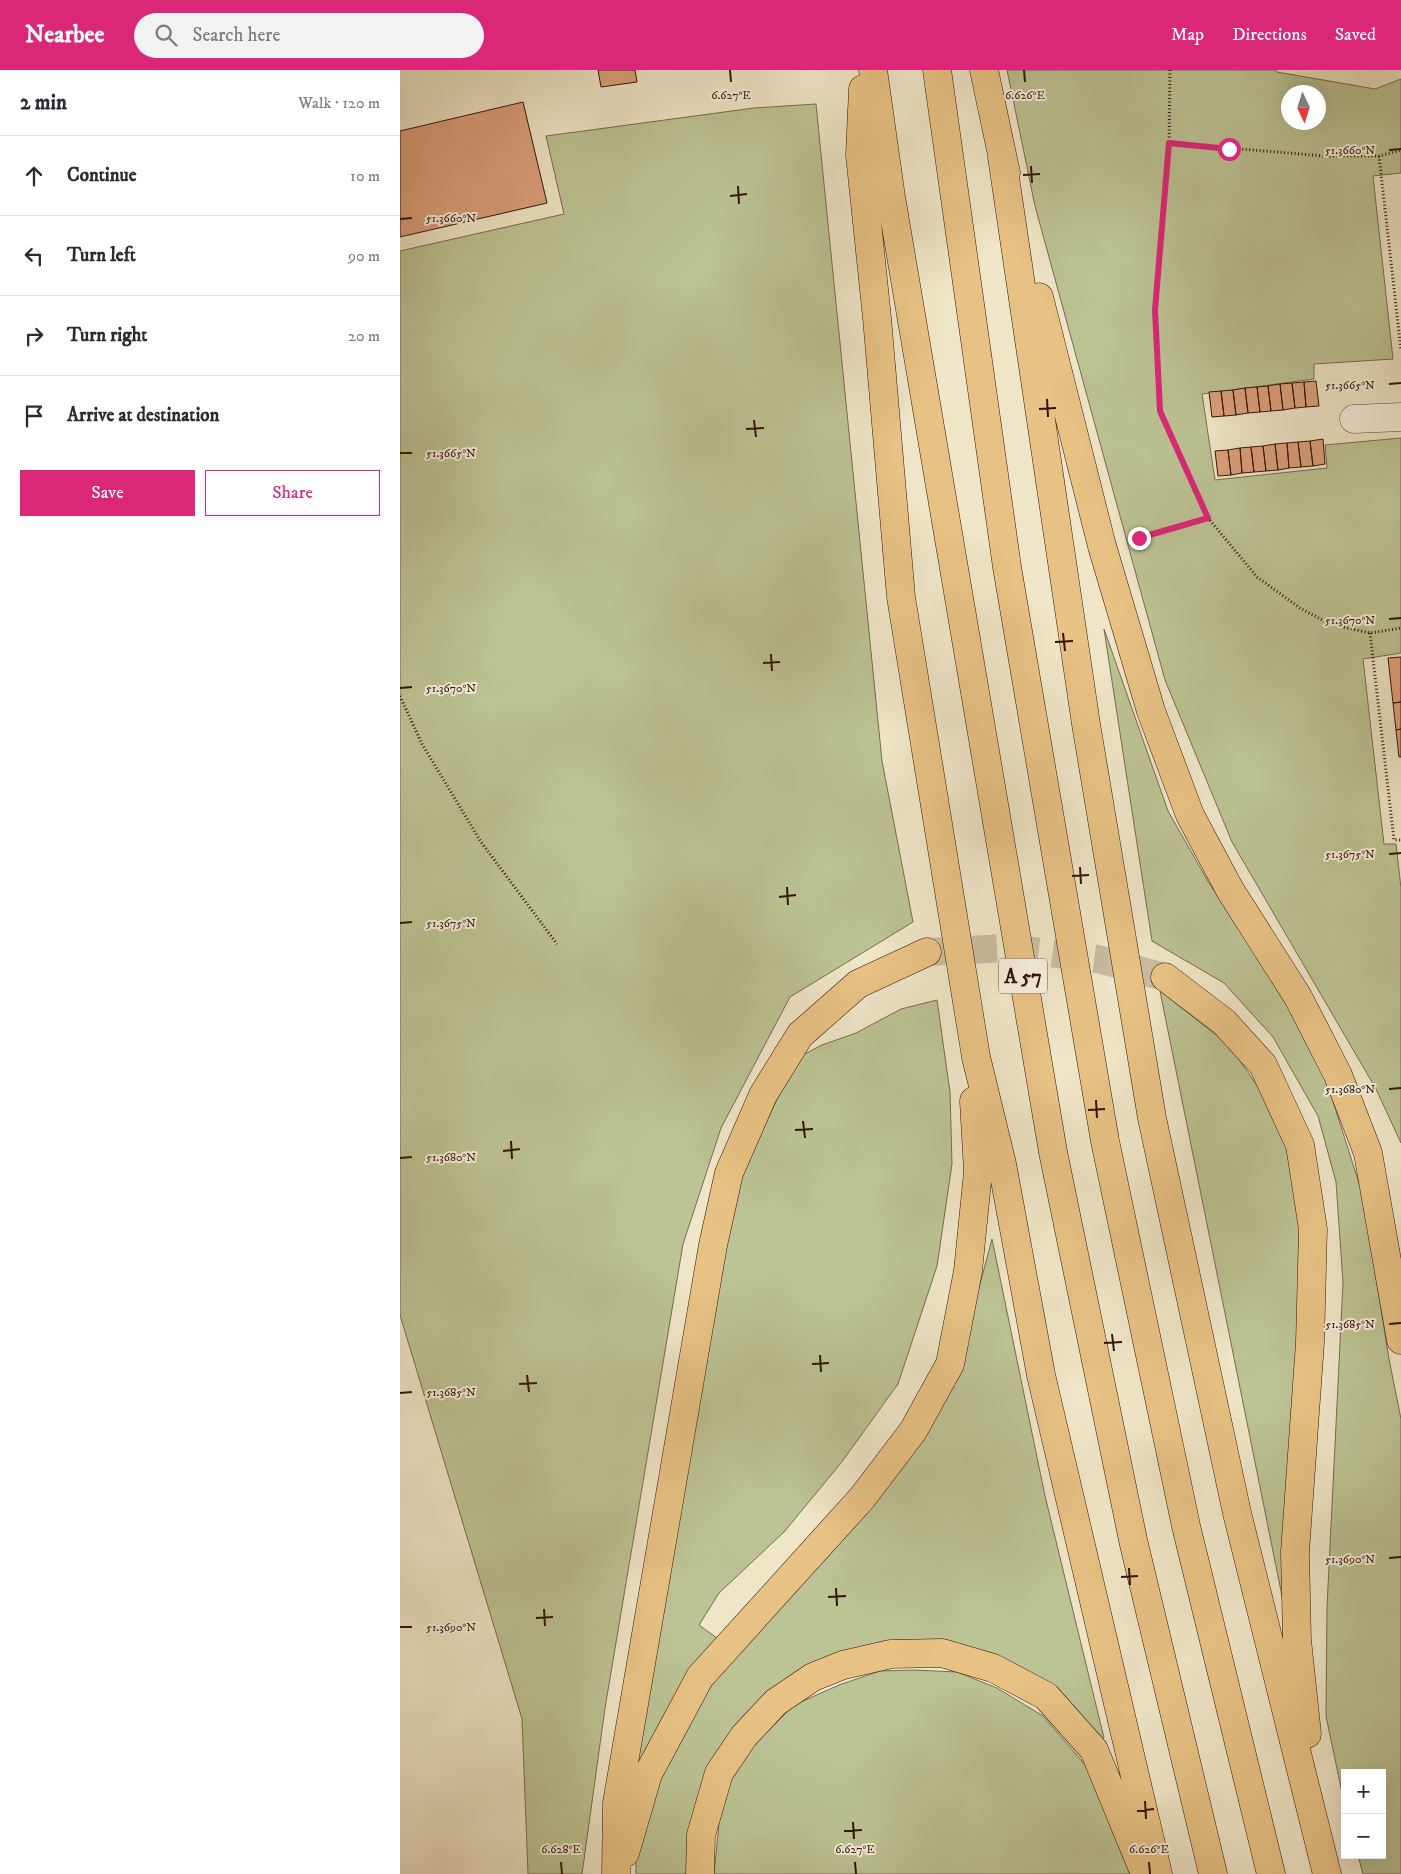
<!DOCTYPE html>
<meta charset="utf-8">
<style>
body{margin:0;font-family:"IM FELL DW Pica",serif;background:#f2f2f3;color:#2b2b33}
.controls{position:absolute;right:15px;bottom:15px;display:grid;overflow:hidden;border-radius:0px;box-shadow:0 5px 20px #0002}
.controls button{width:45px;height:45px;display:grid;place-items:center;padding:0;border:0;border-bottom:1px solid #e1e1e2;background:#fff;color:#2b2b33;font:25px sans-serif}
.compass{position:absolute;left:881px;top:15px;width:45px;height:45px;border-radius:50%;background:#fff;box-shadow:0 5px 20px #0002;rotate:176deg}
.stop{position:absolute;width:15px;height:15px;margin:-11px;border:4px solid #db2777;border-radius:50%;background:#fff}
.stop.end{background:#db2777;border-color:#fff;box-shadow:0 1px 5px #0008}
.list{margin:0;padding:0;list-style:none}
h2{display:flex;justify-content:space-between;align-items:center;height:65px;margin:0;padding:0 20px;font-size:21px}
h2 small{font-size:16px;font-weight:400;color:#7c7c81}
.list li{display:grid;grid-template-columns:32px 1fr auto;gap:15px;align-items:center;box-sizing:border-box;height:80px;padding:0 20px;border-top:1px solid #e1e1e2}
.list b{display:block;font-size:19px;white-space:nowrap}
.list em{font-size:16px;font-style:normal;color:#7c7c81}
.actions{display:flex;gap:10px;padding:15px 20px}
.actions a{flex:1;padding:11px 0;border:1px solid #db2777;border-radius:0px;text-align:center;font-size:18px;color:#db2777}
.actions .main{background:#db2777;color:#fff}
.icon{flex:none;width:28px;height:28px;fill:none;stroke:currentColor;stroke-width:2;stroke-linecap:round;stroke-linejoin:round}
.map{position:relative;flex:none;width:1001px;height:1804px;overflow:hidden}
header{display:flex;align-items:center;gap:30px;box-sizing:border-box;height:70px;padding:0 25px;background:#db2777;color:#fff}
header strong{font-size:24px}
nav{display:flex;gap:28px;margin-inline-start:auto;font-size:18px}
.search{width:350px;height:45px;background:#f2f2f3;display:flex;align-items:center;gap:12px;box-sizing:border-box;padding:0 18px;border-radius:28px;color:#7c7c81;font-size:19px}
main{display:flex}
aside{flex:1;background:#fff}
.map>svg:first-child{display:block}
.green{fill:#bcc394;stroke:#786c4e;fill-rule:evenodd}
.building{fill:#dca07a;stroke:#331408}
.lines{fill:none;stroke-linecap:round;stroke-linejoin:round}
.highway-tunnel{stroke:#c9bba2;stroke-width:28;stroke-dasharray:28 14;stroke-linecap:butt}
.minor-casing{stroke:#624838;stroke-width:29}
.highway-casing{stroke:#331408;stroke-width:29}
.path{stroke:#331408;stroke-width:3;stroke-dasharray:1 2.5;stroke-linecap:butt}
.minor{stroke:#f5eedb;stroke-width:28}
.highway{stroke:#e8c284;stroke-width:28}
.route{stroke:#db2777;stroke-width:6}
.ticks{fill:none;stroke:#331408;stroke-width:2}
.labels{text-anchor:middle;stroke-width:4;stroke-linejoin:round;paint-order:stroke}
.shield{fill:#f5eedb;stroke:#6d5547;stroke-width:1}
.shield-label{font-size:20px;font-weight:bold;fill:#331408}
.ticks-label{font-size:12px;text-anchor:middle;fill:#331408;stroke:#f5eedb;stroke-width:4;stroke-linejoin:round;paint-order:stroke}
</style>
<header>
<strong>Nearbee</strong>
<div class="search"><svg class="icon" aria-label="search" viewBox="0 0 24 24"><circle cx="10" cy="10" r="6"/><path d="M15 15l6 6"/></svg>Search here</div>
<nav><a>Map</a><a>Directions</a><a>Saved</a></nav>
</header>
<main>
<aside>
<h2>2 min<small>Walk · 120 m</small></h2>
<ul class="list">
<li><svg class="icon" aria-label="ahead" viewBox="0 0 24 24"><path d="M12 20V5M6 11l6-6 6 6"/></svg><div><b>Continue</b></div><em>10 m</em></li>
<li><svg class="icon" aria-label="left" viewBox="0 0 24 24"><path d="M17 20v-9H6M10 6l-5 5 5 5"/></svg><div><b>Turn left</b></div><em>90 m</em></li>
<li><svg class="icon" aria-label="right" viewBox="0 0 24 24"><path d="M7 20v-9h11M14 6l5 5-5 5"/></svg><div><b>Turn right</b></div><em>20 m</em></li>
<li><svg class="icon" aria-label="arrive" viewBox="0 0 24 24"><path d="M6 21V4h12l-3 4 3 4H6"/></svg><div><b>Arrive at destination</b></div></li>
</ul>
<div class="actions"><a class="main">Save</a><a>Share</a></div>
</aside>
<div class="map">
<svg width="1001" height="1804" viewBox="0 0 1001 1804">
<rect width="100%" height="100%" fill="#efe5c8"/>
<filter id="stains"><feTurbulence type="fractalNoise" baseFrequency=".004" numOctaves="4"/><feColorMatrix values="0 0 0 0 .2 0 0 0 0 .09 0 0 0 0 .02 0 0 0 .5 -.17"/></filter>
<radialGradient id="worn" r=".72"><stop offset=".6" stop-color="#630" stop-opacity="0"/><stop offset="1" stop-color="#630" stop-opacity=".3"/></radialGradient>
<!-- green -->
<path class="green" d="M607 0H876L877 2 975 19 1001 9V103L973 106 993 289 914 294V309L802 324 815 410 927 398 925 375 1001 368V583L963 589 984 774H996L1001 818V1073L976 1019 832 772 765 610 635 136ZM888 22H918V52H888Z
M416 34 482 691 513 852 390 927 321 1058 283 1174 205 1638 182 1804H128L122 1649 0 1245V181L164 144 146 66 354 38Z
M704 559 768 741 809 813 870 905 923 1000 963 1126 989 1289 1001 1349V1804H963L958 1785H982V1703H945V1737L926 1646 927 1537 943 1212 936 1112 918 1046 873 967 824 913 752 871Z
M760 921 829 975 876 1043 900 1112 904 1177 883 1531Z
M537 930 550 1022 552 1094 537 1196 498 1314 441 1393 384 1462 319 1523 299 1555 332 1579 563 1278 592 1169 645 1426 704 1668 697 1669 518 1572 344 1651 289 1804H236V1793L220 1766 337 1113 397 988 422 975 456 963 501 939Z
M514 1600 557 1602 597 1618 643 1646 688 1698 730 1804H314L319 1753 329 1714 351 1678 394 1635 439 1615 480 1601Z"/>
<!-- building -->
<path class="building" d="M198 0H235L237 12 201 17Z
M123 32 147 133 0 167V61Z
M916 311 919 336 906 337 904 312Z
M904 312 906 337 895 338 892 313Z
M892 313 895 338 883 340 880 314Z
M880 314 883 340 871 341 868 316Z
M868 316 871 341 860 342 857 317Z
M857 317 860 342 848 343 845 318Z
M845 318 848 343 836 345 833 320Z
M833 320 836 345 824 346 821 321Z
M821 321 824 346 812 347 809 322Z
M923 369 925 394 913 396 910 371Z
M910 371 913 396 901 397 898 372Z
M898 372 901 397 889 398 887 373Z
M887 373 889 398 878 400 875 374Z
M875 374 878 400 866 401 863 376Z
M863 376 866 401 854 402 851 377Z
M851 377 854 402 842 403 840 378Z
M840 378 842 403 831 405 828 380Z
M828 380 831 405 818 406 815 381Z
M1001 587V632L993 633 988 588Z
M1001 632V659L996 660 993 633Z
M1001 659V687H999L996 660Z"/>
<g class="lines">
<!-- highway-tunnel -->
<path class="highway-tunnel" d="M527 882 609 878 698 889 765 907"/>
<!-- minor casing -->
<g class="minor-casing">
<path id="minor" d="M954 349 1001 347"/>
</g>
<!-- highway casing -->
<g class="highway-casing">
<path id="highway" d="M473 0 491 127 653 1082 733 1470 813 1804
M537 0 607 497 705 1071 786 1456 871 1804
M584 0 606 103
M463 19 460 85 477 248 501 527 576 987 602 1094 641 1305 758 1804
M602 87 686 654 752 1048 837 1443 927 1804
M639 227 702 476 751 641 790 745 830 820 898 927 938 1005 968 1083 1001 1270
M765 907 824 952 863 995 900 1075 913 1159 910 1273 895 1482 897 1570 907 1664
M225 1783 248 1704 300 1607 462 1428 513 1361 550 1294 568 1201 578 1102 574 1031
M216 1804 217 1733 313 1175 329 1103 363 1025 400 965 458 914 527 882
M300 1804 301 1765 319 1703 344 1666 376 1632 413 1607 443 1595 491 1584 542 1583 593 1598 646 1626 694 1680 743 1799"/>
</g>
<!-- path -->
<path class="path" d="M770 0 769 73 755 240 760 341 808 448 857 507 900 538 930 554 970 563 1001 558
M769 73 924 86H979L1001 80
M979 86 1001 280
M729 470 808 448
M970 563 994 770H1001
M0 626 22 674 81 772 157 874"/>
<!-- minor -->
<use href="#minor" class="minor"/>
<!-- highway -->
<use href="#highway" class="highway"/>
</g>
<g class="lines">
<!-- route -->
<path class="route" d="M739 468 808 448 760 341 755 240 769 73 829 79"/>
</g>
<!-- ticks -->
<path class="ticks" d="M330 0 331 12M624 0 625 12M989 80 1001 79M631 96 632 113M623 105 640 104M338 116 339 134M330 126 347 124M0 149 12 148M989 314 1001 313M647 329 648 347M639 339 656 338M354 350 356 367M346 359 364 358M0 383H12M989 549 1001 548M663 563 665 581M655 572 673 571M371 584 372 601M363 593 380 592M0 618 12 617M989 784 1001 783M680 797 681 814M672 806 689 805M387 817 388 835M379 827 396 825M0 853 12 852M989 1019 1001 1018M696 1030 697 1048M688 1040 705 1039M403 1051 405 1068M395 1060 413 1059M111 1071 112 1089M103 1081 120 1079M0 1088 12 1087M989 1254 1001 1253M712 1264 714 1281M704 1273 722 1272M420 1285 421 1302M412 1294 429 1293M127 1305 129 1322M119 1314 137 1313M0 1323 12 1322M989 1488 1001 1487M729 1498 730 1515M721 1507 738 1506M436 1518 437 1536M428 1527 446 1526M144 1539 145 1556M136 1548 153 1547M0 1557H12M745 1731 746 1749M737 1741 754 1739M453 1752 454 1769M444 1761 462 1760M161 1792 162 1804M455 1792 456 1804M749 1792 750 1804"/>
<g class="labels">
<!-- shield labels -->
<rect class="shield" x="599" y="888.5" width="48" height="35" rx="4"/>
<g class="shield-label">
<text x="623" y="913">A 57</text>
</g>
</g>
<g class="ticks-label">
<text x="331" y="29">6.627°E</text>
<text x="625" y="29">6.626°E</text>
<text x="950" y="84">51.3660°N</text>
<text x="51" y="152">51.3660°N</text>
<text x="950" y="319">51.3665°N</text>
<text x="51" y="387">51.3665°N</text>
<text x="950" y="554">51.3670°N</text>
<text x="51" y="622">51.3670°N</text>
<text x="950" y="788">51.3675°N</text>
<text x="51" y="857">51.3675°N</text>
<text x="950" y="1023">51.3680°N</text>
<text x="51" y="1091">51.3680°N</text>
<text x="950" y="1258">51.3685°N</text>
<text x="51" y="1326">51.3685°N</text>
<text x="950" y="1493">51.3690°N</text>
<text x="51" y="1561">51.3690°N</text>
<text x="161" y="1783">6.628°E</text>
<text x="455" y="1783">6.627°E</text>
<text x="749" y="1783">6.626°E</text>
</g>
<rect width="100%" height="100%" filter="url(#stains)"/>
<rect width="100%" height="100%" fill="url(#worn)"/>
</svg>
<div class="controls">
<button>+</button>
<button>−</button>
</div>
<svg class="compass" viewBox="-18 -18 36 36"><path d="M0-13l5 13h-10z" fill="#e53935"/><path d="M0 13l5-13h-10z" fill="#7c7c81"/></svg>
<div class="stop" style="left:829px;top:79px"></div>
<div class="stop end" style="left:739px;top:468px"></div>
</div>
</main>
